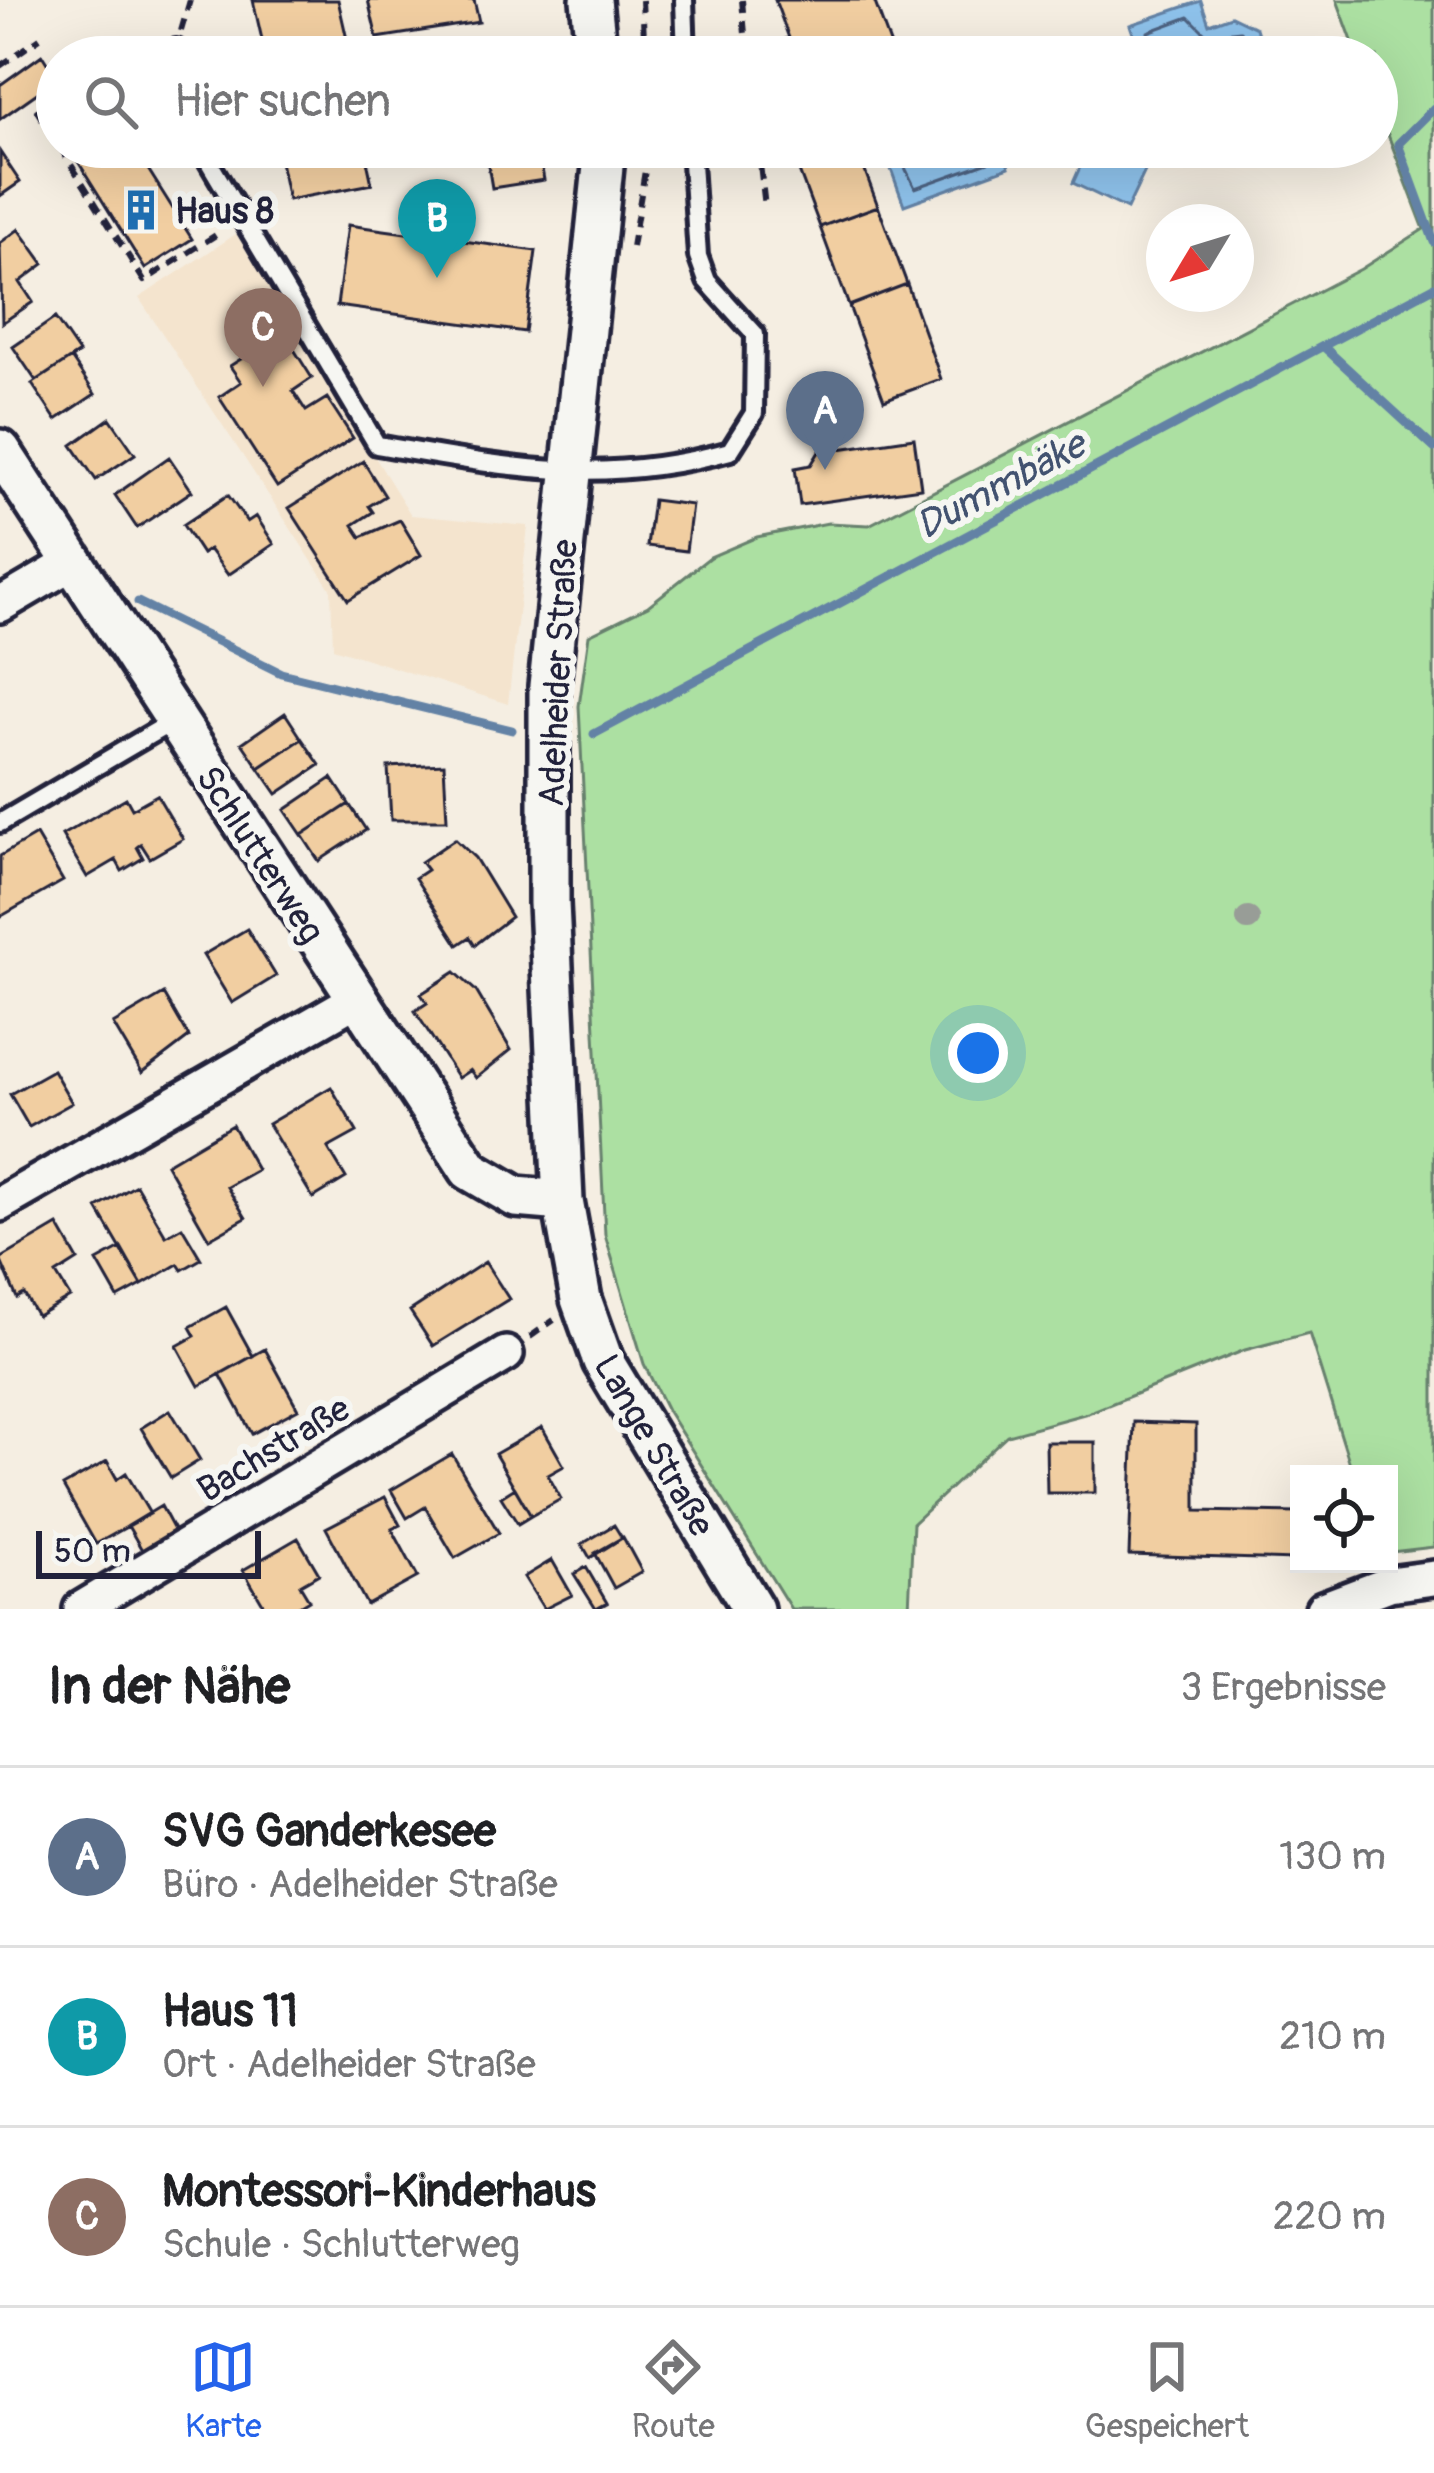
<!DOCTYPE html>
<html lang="de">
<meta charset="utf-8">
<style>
body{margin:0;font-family:Pangolin,sans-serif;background:#f6f6f6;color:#202124}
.controls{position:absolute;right:36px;bottom:36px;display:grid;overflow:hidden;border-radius:0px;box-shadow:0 12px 48px #0002}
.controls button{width:108px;height:108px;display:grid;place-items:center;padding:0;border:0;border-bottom:3px solid #e0e0e0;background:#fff;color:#202124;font:60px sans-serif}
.compass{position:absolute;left:1146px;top:204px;width:108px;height:108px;border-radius:50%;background:#fff;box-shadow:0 12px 48px #0002;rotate:232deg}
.scale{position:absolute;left:36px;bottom:30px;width:225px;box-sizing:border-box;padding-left:12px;border:6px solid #22223b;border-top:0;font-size:33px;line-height:42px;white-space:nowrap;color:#22223b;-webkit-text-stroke:9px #f6f6f2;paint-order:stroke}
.you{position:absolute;left:978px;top:1053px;width:42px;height:42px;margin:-30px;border:9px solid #fff;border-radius:50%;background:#1a73e8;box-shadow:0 0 0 18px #1a73e833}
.badge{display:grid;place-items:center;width:78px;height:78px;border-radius:50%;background:#2563eb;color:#fff;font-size:39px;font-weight:700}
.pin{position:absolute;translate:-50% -99px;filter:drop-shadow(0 3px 6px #0008)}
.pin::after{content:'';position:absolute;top:63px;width:42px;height:36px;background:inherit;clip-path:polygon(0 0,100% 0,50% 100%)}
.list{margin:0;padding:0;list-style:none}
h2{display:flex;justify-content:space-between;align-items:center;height:156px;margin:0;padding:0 48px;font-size:51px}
h2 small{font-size:39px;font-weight:400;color:#757577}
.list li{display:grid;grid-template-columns:78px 1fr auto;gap:36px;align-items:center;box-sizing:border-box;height:180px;padding:0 48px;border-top:3px solid #e0e0e0}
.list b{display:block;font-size:45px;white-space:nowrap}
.list p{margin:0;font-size:39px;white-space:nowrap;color:#757577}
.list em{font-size:39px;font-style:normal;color:#757577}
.icon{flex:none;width:66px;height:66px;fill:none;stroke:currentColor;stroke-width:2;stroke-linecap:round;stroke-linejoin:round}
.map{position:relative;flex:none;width:1434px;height:1609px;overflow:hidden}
.search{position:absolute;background:#fff;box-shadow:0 12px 48px #0002;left:36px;right:36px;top:36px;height:132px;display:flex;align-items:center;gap:30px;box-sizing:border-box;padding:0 42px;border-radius:66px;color:#757577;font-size:45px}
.sheet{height:696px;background:#fff}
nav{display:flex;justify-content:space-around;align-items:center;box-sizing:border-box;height:168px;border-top:3px solid #e0e0e0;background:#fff;font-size:33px;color:#757577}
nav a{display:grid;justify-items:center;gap:6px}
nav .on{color:#2563eb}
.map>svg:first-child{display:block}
.built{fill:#f4e4ce}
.green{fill:#ace0a2;stroke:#67816e;stroke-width:3}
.water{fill:#8ec2eb;stroke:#6382a5;stroke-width:3}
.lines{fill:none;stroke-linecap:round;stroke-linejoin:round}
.shore{stroke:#4d6281;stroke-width:3}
.stream{stroke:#6382a5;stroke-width:9}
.building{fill:#f1cea1;stroke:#22223b;stroke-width:3}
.service-casing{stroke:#22223b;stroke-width:26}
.minor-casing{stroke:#22223b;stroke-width:42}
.tertiary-casing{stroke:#22223b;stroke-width:48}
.path{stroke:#22223b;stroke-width:6;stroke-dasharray:12 9;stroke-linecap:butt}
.service{stroke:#f6f6f2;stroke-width:16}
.minor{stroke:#f6f6f2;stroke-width:33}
.tertiary{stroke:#f6f6f2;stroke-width:39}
.tree{fill:#989d97}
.labels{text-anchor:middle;stroke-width:12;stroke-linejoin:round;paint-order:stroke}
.poi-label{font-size:36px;font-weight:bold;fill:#22223b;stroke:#f6f6f2;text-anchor:start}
.street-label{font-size:36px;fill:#22223b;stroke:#f6f6f2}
.water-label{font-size:39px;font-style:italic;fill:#425270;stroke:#f6f6f2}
</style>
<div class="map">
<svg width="1434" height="1609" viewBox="0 0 1434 1609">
<rect width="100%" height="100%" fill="#f5eee2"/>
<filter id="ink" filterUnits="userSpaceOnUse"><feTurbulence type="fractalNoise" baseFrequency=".00833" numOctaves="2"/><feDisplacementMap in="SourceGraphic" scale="24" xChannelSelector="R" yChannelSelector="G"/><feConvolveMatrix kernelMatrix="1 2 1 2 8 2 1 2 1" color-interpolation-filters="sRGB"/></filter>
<g filter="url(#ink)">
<!-- built -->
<path class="built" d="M236 234 411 515 528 526 508 704 333 648 331 590 139 298Z"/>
<!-- green -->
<path class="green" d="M1337 0H1434V1547L1391 1552 1389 1474H1353L1309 1333 1245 1350 1088 1413 1007 1435 913 1523 909 1609H791L667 1410 644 1364 605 1235 579 706 589 635 648 606 710 557 757 537 828 523 869 525 1361 269 1424 229 1377 106V57H1358Z"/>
<!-- water -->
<path class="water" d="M1201 1 1209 24 1231 16 1256 28 1265 57H1141L1130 25Z
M883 147H1002L1009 167 904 205Z
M1089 147H1138L1153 154 1127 209 1073 183Z"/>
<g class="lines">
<!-- shore -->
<path class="shore" d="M1151 57 1148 32 1189 17 1207 35 1240 31 1252 44 1254 57
M895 147 915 188 988 162 991 147"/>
<!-- stream -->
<path class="stream" d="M1434 108 1398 144 1434 242
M1325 348 1434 448
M138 602 281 673 512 730
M594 734 1434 287"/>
</g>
<!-- building -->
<path class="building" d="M253 0H338L351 57H266Z
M368 0H474L479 22 377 38Z
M775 0H874L895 57H772L768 45 789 38Z
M42 55 57 79 0 119V85Z
M69 147H134L192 239 145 269Z
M277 147H364L372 184 288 200Z
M485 147H538L544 180 492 188Z
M790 147H856L878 206 820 227Z
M0 152 20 182 0 196Z
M878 206 907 284 849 306 820 227Z
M348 225 536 251 525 332 337 306Z
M19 229 44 264 20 282 33 302 2 323 0 243Z
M907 284 941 379 884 400 849 306Z
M55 318 79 353 36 381 13 347Z
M283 332 312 378 293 391 306 411 327 398 353 438 277 487 219 397 241 382 230 366Z
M71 358 95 394 56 420 32 384Z
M110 418 135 454 96 480 72 445Z
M914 438 921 488 800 505 795 468 811 465 819 452Z
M169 457 192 491 137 528 115 495Z
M363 461 385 496 369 506 373 512 353 525 361 537 400 520 421 555 348 600 289 508Z
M228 495 247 522 256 516 274 544 228 575 209 549 202 554 183 525Z
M653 500 692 505 686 551 647 546Z
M285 713 302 739 259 768 242 743Z
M302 739 320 765 277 794 259 768Z
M444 764 447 820H391L388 767Z
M332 778 349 804 302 835 285 810Z
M157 795 183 839 150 858 141 844 137 847 143 858 122 871 116 860 87 877 62 835 126 798 132 809Z
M349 804 366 830 319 861 302 835Z
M36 835 63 881 0 917V856Z
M455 839 475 858 511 917 475 945 470 937 458 945 415 878 427 870 421 862Z
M247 929 276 976 232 1003 203 955Z
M455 972 476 991 511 1050 476 1078 470 1070 458 1078 415 1011 427 1003 421 994Z
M164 994 189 1037 142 1073 113 1024Z
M53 1070 72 1103 29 1127 10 1094Z
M331 1087 357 1132 328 1148 346 1178 313 1198 268 1124Z
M232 1125 257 1170 227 1187 246 1218 209 1239 166 1164Z
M136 1185 166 1236 182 1227 201 1259 182 1270 178 1264 142 1285 97 1208Z
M58 1225 78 1260 56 1274 70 1297 37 1316 24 1294 17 1298 0 1259Z
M121 1248 142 1285 118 1298 97 1261Z
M485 1262 509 1299 433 1346 410 1311Z
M226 1307 253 1356 199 1386 177 1346 195 1336 190 1327Z
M265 1349 298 1409 252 1434 220 1374Z
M170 1410 200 1460 171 1478 141 1428Z
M1134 1422 1196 1424V1511L1298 1513 1295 1560 1129 1555Z
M542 1427 564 1466 548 1475 561 1499 531 1516 495 1454Z
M1046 1442H1095V1493H1047Z
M452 1454 499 1533 455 1558 425 1507 407 1518 391 1490Z
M107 1461 117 1479 126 1473 150 1514 96 1544 63 1486Z
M515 1488 531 1516 518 1524 501 1497Z
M385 1497 400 1525 392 1529 418 1577 367 1605 326 1528Z
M161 1506 175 1532 142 1550 128 1526Z
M614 1525 622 1538 590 1558 582 1544Z
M623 1537 642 1572 614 1588 595 1553Z
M298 1538 319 1574 300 1585 309 1600 294 1609H266L243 1570Z
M552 1560 572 1595 544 1609 524 1577Z
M586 1567 607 1603 596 1609 574 1574Z"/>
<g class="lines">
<!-- service casing -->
<g class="service-casing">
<path id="service" d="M684 0 686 57
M176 49 178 57
M200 147 377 445C507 467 600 487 730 451L754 413 755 334 707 281 698 256 691 147
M0 823 175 720"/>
</g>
<!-- minor casing -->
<g class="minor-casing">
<path id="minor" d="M0 605 73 562
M0 1204 355 1000
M81 1609 506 1354
M1323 1609 1389 1584 1434 1578"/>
</g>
<!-- tertiary casing -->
<g class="tertiary-casing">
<path id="tertiary" d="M591 0 597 57
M605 147 549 686V903L563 1201 581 1299 603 1361 753 1609
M0 450 470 1170 516 1197 563 1201"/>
</g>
<!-- path -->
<path class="path" d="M642 0 645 57
M742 0 747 57
M181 31 190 0
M718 57 746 48
M0 66 40 38
M57 99 37 111 57 143
M60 147 144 281 222 231
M758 147 765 207
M632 247 649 147
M530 1337 554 1320"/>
<!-- service -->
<use href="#service" class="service"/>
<!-- minor -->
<use href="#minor" class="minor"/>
<!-- tertiary -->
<use href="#tertiary" class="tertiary"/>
</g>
<!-- trees -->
<circle class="tree" cx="1248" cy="919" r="12"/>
</g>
<!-- icons -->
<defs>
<g id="building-bare" transform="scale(3.24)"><path d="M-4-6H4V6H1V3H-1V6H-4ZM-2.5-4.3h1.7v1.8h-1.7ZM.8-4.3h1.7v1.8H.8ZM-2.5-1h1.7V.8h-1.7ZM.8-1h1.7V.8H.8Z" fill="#1f6fb2" stroke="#f6f6f2" stroke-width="2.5" paint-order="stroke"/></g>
</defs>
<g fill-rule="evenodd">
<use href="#building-bare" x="141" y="210"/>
</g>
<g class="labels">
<!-- poi labels -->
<g class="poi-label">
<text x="175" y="223">Haus 8</text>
</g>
<!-- street labels -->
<g class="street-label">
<text transform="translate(557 673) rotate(-87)" y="13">Adelheider Straße</text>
<text transform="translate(261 854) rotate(57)" y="13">Schlutterweg</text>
<text transform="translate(655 1445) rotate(60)" y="13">Lange Straße</text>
<text transform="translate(273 1448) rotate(-31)" y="13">Bachstraße</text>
</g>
<!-- water labels -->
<g class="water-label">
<text transform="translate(1000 484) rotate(-28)" y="14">Dummbäke</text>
</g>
</g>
</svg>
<div class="controls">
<button><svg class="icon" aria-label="locate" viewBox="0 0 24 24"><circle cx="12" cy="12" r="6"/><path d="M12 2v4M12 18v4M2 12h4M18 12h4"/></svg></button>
</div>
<svg class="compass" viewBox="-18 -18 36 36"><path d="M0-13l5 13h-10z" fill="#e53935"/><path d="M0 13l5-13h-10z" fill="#757577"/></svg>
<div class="scale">50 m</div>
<div class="you"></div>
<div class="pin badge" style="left:825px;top:470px;background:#5c6f8a">A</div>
<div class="pin badge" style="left:437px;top:278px;background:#0f9aa8">B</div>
<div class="pin badge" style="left:263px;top:387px;background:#8d6e63">C</div>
<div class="search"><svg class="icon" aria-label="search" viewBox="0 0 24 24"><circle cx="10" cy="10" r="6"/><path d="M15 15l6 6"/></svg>Hier suchen</div>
</div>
<section class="sheet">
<h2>In der Nähe<small>3 Ergebnisse</small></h2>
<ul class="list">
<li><span class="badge" style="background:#5c6f8a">A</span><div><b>SVG Ganderkesee</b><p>Büro · Adelheider Straße</p></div><em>130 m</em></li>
<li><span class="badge" style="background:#0f9aa8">B</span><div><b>Haus 11</b><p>Ort · Adelheider Straße</p></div><em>210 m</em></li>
<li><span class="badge" style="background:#8d6e63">C</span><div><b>Montessori-Kinderhaus</b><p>Schule · Schlutterweg</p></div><em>220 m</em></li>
</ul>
</section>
<nav>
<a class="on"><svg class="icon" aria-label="map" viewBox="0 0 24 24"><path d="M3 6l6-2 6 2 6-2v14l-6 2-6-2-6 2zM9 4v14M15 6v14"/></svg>Karte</a>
<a><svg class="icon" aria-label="directions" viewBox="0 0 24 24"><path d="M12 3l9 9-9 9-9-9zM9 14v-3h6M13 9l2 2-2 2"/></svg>Route</a>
<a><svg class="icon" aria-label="saved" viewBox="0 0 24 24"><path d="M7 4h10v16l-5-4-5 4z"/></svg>Gespeichert</a>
</nav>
